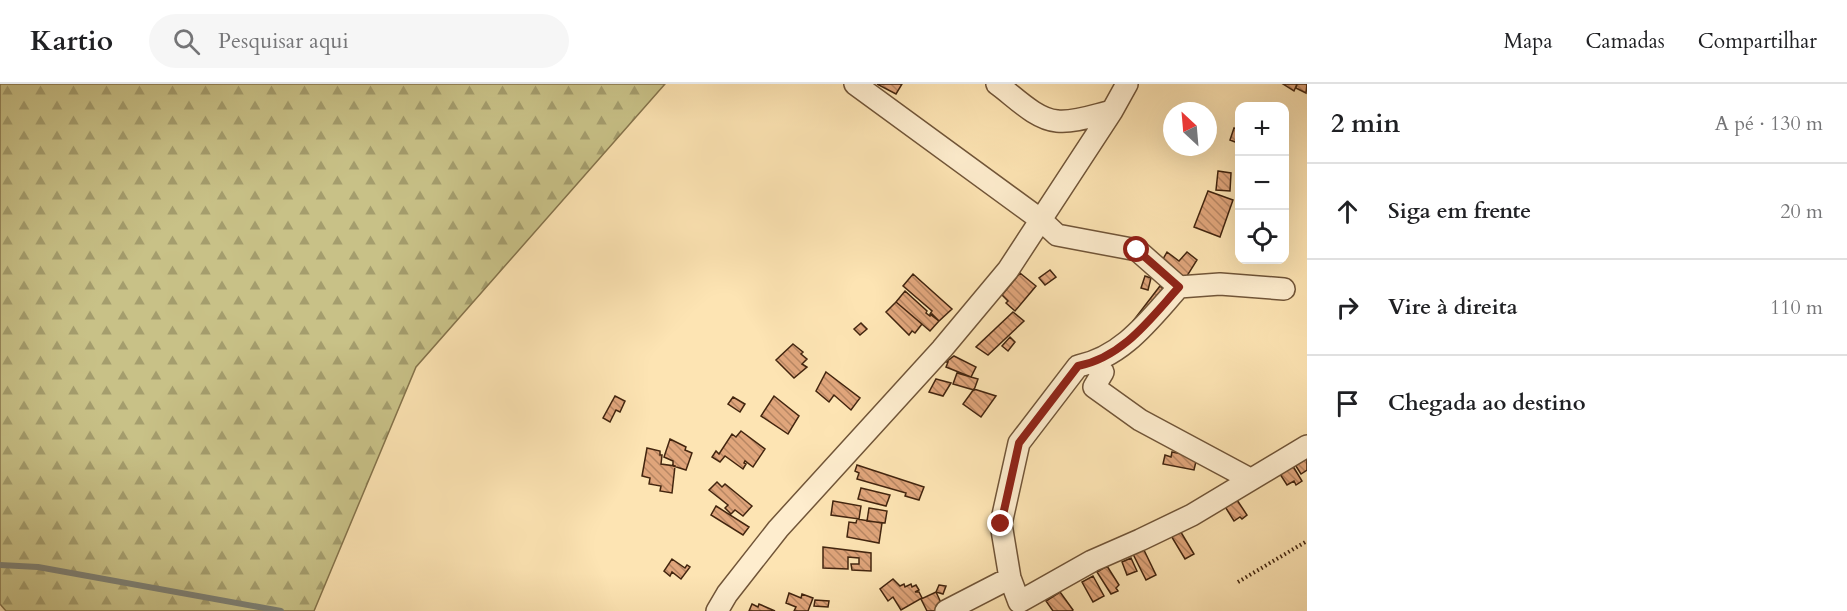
<!DOCTYPE html>
<html lang="pt">
<meta charset="utf-8">
<style>
body{margin:0;font-family:Cardo,serif;background:#f6f6f6;color:#202124}
.controls{position:absolute;right:18px;top:18px;display:grid;overflow:hidden;border-radius:12px;box-shadow:0 6px 24px #0002}
.controls button{width:54px;height:54px;display:grid;place-items:center;padding:0;border:0;border-bottom:2px solid #e0e0e0;background:#fff;color:#202124;font:30px sans-serif}
.compass{position:absolute;left:1163px;top:18px;width:54px;height:54px;border-radius:50%;background:#fff;box-shadow:0 6px 24px #0002;rotate:334deg}
.stop{position:absolute;width:18px;height:18px;margin:-14px;border:4px solid #8f2418;border-radius:50%;background:#fff}
.stop.end{background:#8f2418;border-color:#fff;box-shadow:0 2px 6px #0008}
.list{margin:0;padding:0;list-style:none}
h2{display:flex;justify-content:space-between;align-items:center;height:78px;margin:0;padding:0 24px;font-size:26px}
h2 small{font-size:20px;font-weight:400;color:#757577}
.list li{display:grid;grid-template-columns:39px 1fr auto;gap:18px;align-items:center;box-sizing:border-box;height:96px;padding:0 24px;border-top:2px solid #e0e0e0}
.list b{display:block;font-size:22px;white-space:nowrap}
.list em{font-size:20px;font-style:normal;color:#757577}
.icon{flex:none;width:33px;height:33px;fill:none;stroke:currentColor;stroke-width:2;stroke-linecap:round;stroke-linejoin:round}
.map{position:relative;flex:none;width:1307px;height:527px;overflow:hidden}
header{display:flex;align-items:center;gap:36px;box-sizing:border-box;height:84px;padding:0 30px;background:#fff;border-bottom:2px solid #e0e0e0}
header strong{font-size:28px}
nav{display:flex;gap:33px;margin-inline-start:auto;font-size:21px}
.search{width:420px;height:54px;background:#f6f6f6;display:flex;align-items:center;gap:15px;box-sizing:border-box;padding:0 21px;border-radius:33px;color:#757577;font-size:22px}
main{display:flex}
aside{flex:1;background:#fff}
.map>svg:first-child{display:block}
.forest{fill:url(#forest-firs);stroke:#85734b;stroke-width:1.5}
.lines{fill:none;stroke-linecap:round;stroke-linejoin:round}
.stream{stroke:#7d8074;stroke-width:6}
.building{fill:url(#building-back-hatch);stroke:#42250f;stroke-width:1.5}
.minor-casing{stroke:#715538;stroke-width:24}
.path{stroke:#42250f;stroke-width:4;stroke-dasharray:1.5 3;stroke-linecap:butt}
.minor{stroke:#feedce;stroke-width:21}
.route{stroke:#8f2418;stroke-width:8}
</style>
<header>
<strong>Kartio</strong>
<div class="search"><svg class="icon" aria-label="search" viewBox="0 0 24 24"><circle cx="10" cy="10" r="6"/><path d="M15 15l6 6"/></svg>Pesquisar aqui</div>
<nav><a>Mapa</a><a>Camadas</a><a>Compartilhar</a></nav>
</header>
<main>
<div class="map">
<svg width="1307" height="527" viewBox="0 0 1307 527">
<defs>
<pattern id="forest-firs" width="22" height="20" patternUnits="userSpaceOnUse" patternTransform="scale(1.5)"><rect width="22" height="20" fill="#c8c187"/><path d="M5 1l3.5 6h-7zM16 11l3.5 6h-7z" fill="#a49d6d"/></pattern>
<pattern id="building-back-hatch" width="6" height="6" patternUnits="userSpaceOnUse" patternTransform="scale(1.5)"><rect width="6" height="6" fill="#e0a57b"/><path d="M-1 5l2 2M0 0l6 6M5-1l2 2" fill="none" stroke="#b78663"/></pattern>
</defs>
<rect width="100%" height="100%" fill="#fde4b3"/>
<filter id="stains"><feTurbulence type="fractalNoise" baseFrequency=".00333" numOctaves="4"/><feColorMatrix values="0 0 0 0 .2 0 0 0 0 .09 0 0 0 0 .02 0 0 0 .5 -.17"/></filter>
<radialGradient id="worn" r=".72"><stop offset=".6" stop-color="#630" stop-opacity="0"/><stop offset="1" stop-color="#630" stop-opacity=".3"/></radialGradient>
<!-- forest -->
<path class="forest" d="M0 0H665L416 283 314 527H6L0 520Z"/>
<g class="lines">
<!-- stream -->
<path class="stream" d="M0 481 38 483 281 527"/>
</g>
<!-- building -->
<path class="building" d="M877 0H902L896 10Z
M1283 0H1297L1294 7Z
M1297 0H1307L1306 9 1296 4Z
M1234 44 1240 46V60L1230 56Z
M1218 87 1231 89 1230 107 1216 106Z
M1208 107 1233 116 1220 153 1194 143Z
M1167 168 1179 177 1187 168 1197 176 1182 200 1159 182Z
M1050 186 1056 193 1045 201 1039 194Z
M1020 189 1036 202 1015 227 1006 219 1008 217 1002 211Z
M913 190 952 225 939 237 930 230 932 227 903 202Z
M1145 192 1151 194 1148 206 1141 204Z
M1160 202 1164 206 1145 246 1133 237Z
M905 207 927 227 926 229 930 232 932 230 939 237 930 247 896 218Z
M896 218 922 240 915 249 912 247 909 251 886 228Z
M1013 228 1024 237 988 271 976 263Z
M861 239 867 245 860 251 854 245Z
M1010 253 1015 258 1008 267 1002 262Z
M793 260 803 268 801 270 807 275 802 280 807 283 794 294 776 276Z
M954 272 976 283 971 293 946 283 948 278H946Z
M826 288 860 314 851 326 834 311 829 318 816 307Z
M957 289 978 295 974 306 953 300Z
M936 295 951 299 943 312 929 308Z
M974 305 996 312 981 333 963 320Z
M615 312 625 317 620 328 616 326 610 338 603 334Z
M774 312 799 332 788 350 761 332Z
M733 313 745 320 740 328 728 320Z
M741 347 765 365 753 383 745 377 744 379 746 380 743 385 725 372 720 378 712 373 716 367 719 370 732 350 736 353Z
M670 355 686 363 685 366 692 369 686 386 673 382V377L664 373Z
M647 364 660 367V371H662L661 380 675 382 672 409 660 407 661 402 649 400 650 394 642 392Z
M1172 368 1197 373 1194 386 1163 380 1165 371 1171 373Z
M1307 372V386L1301 390 1294 379Z
M1291 379 1302 397 1296 401 1294 397 1287 401 1278 387Z
M857 381 924 403 919 416 905 412 906 409 857 395 859 389 855 387Z
M717 398 722 403 725 400 752 422 743 432 735 426 731 430 725 424 728 421 709 406Z
M861 404 890 411 886 422 858 415Z
M1235 413 1247 431 1242 435 1240 433 1234 437 1224 421Z
M833 417 861 422 859 435 831 431Z
M716 422 749 443 743 451 711 431Z
M869 424 887 427 885 439 867 437Z
M857 435 882 439 879 459 847 453 849 438 856 439Z
M1179 445 1194 470 1185 475 1170 450Z
M1142 462 1156 491 1146 496 1132 468Z
M823 463 871 469V487L852 486 851 480H859V474L848 473V485L823 484Z
M1131 474 1137 487 1127 491 1122 478Z
M672 475 685 484 687 481 690 483 681 495 672 488 670 492 664 487Z
M1107 482 1119 501 1116 504 1118 507 1111 510 1097 488Z
M1093 492 1104 512 1093 518 1082 498Z
M893 495 900 502 904 500 905 503 911 500 912 503 916 501 919 506 915 508H919L922 514 901 526 893 513 888 517 880 505Z
M939 501 946 502 943 510 936 508Z
M936 508 943 523 934 527H927L921 515Z
M1060 508 1073 526 1072 527H1053L1046 517Z
M789 509 801 514 802 510 813 514 808 527H794L796 523 786 519Z
M815 516 829 517 828 523 814 522Z
M752 520 758 523 759 520 775 527H749Z"/>
<g class="lines">
<!-- minor casing -->
<g class="minor-casing">
<path id="minor" d="M855 0 1041 136 1057 151 1137 166 1179 203
M997 0C1014 12 1035 35 1057 37 1074 39 1095 31 1112 27
M1093 279 1103 288 1094 303 1140 336 1250 395
M1010 494 1019 518 1092 477 1140 456 1192 431 1307 362
M717 527 727 510 778 445 942 265 1008 186 1112 27 1127 0
M946 527 1010 494 1001 440 1019 359 1078 282C1123 273 1150 235 1179 203L1220 200 1284 205"/>
</g>
<!-- path -->
<path class="path" d="M1238 498 1307 457"/>
<!-- minor -->
<use href="#minor" class="minor"/>
</g>
<g class="lines">
<!-- route -->
<path class="route" d="M1001 440 1019 359 1078 282C1123 273 1150 235 1179 203L1137 166"/>
</g>
<rect width="100%" height="100%" filter="url(#stains)"/>
<rect width="100%" height="100%" fill="url(#worn)"/>
</svg>
<div class="controls">
<button>+</button>
<button>−</button>
<button><svg class="icon" aria-label="locate" viewBox="0 0 24 24"><circle cx="12" cy="12" r="6"/><path d="M12 2v4M12 18v4M2 12h4M18 12h4"/></svg></button>
</div>
<svg class="compass" viewBox="-18 -18 36 36"><path d="M0-13l5 13h-10z" fill="#e53935"/><path d="M0 13l5-13h-10z" fill="#757577"/></svg>
<div class="stop" style="left:1137px;top:166px"></div>
<div class="stop end" style="left:1001px;top:440px"></div>
</div>
<aside>
<h2>2 min<small>A pé · 130 m</small></h2>
<ul class="list">
<li><svg class="icon" aria-label="ahead" viewBox="0 0 24 24"><path d="M12 20V5M6 11l6-6 6 6"/></svg><div><b>Siga em frente</b></div><em>20 m</em></li>
<li><svg class="icon" aria-label="right" viewBox="0 0 24 24"><path d="M7 20v-9h11M14 6l5 5-5 5"/></svg><div><b>Vire à direita</b></div><em>110 m</em></li>
<li><svg class="icon" aria-label="arrive" viewBox="0 0 24 24"><path d="M6 21V4h12l-3 4 3 4H6"/></svg><div><b>Chegada ao destino</b></div></li>
</ul>
</aside>
</main>
